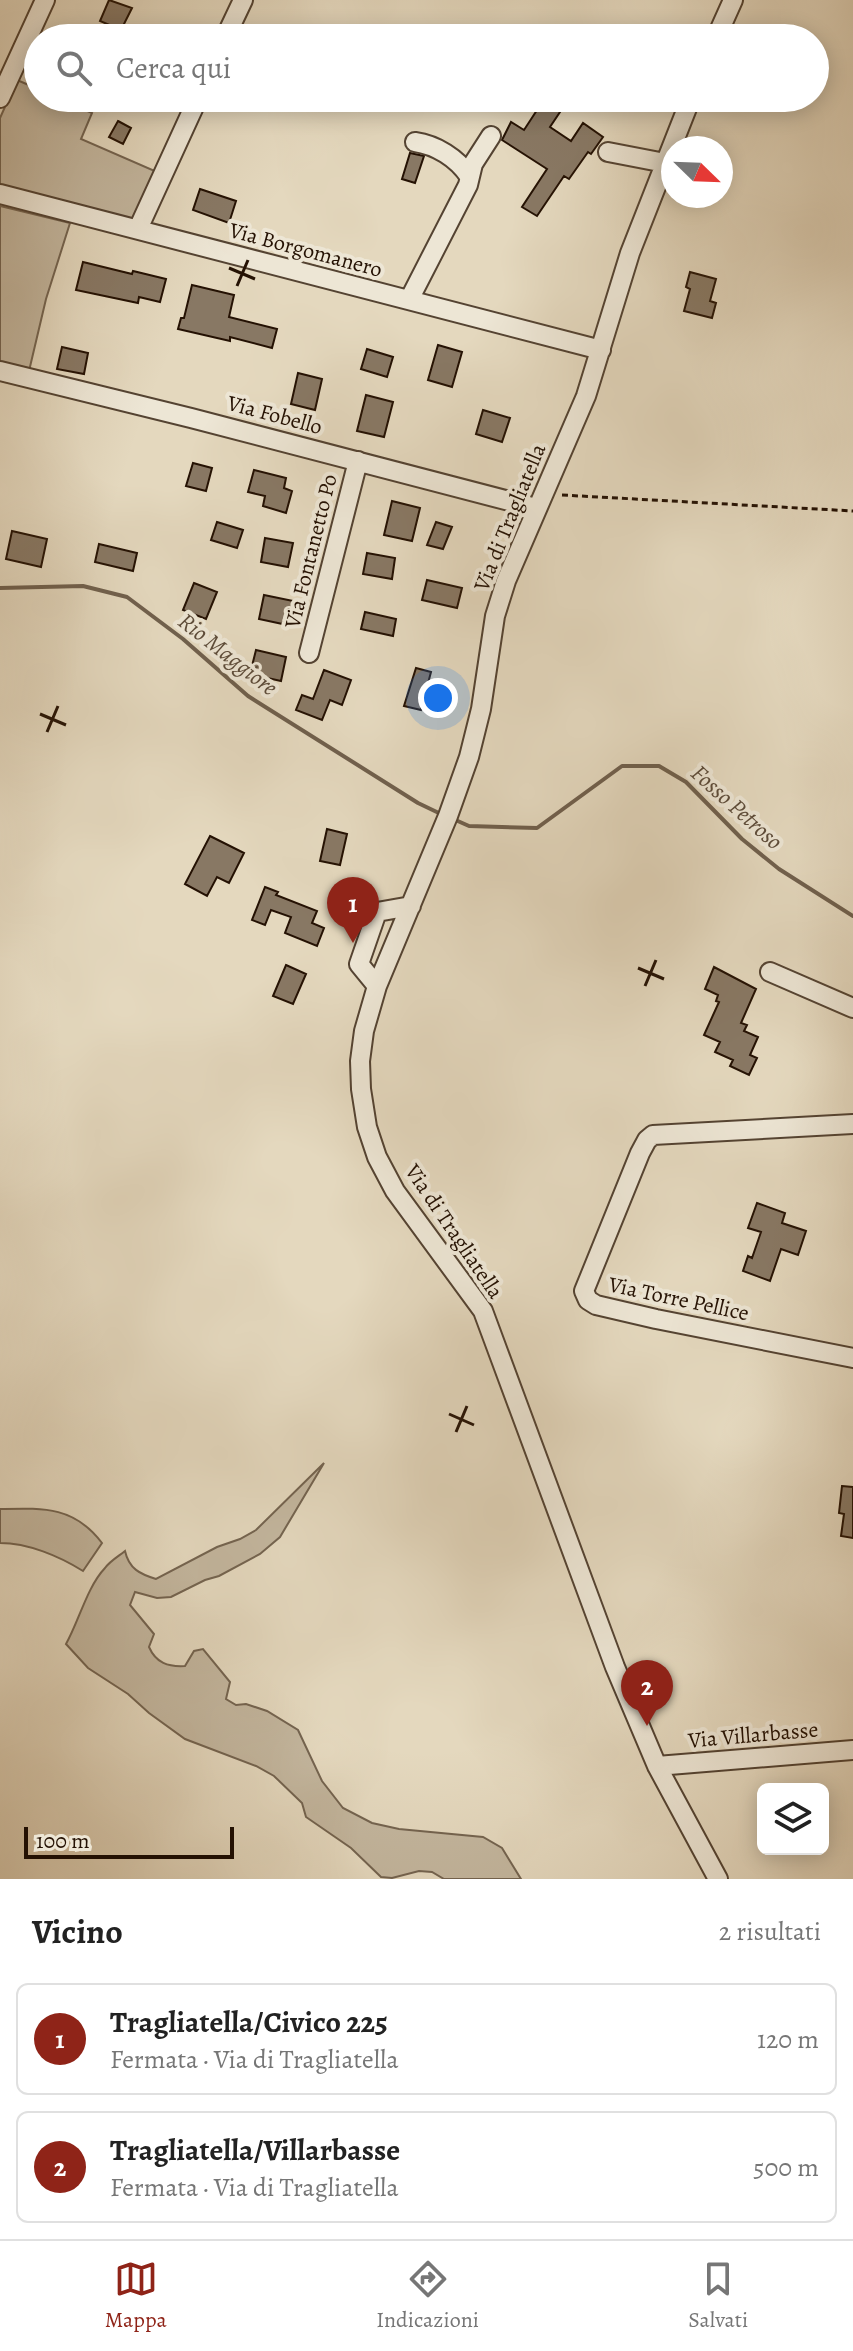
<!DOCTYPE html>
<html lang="it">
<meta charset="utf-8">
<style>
body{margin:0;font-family:Alegreya,serif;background:#f6f6f6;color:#222}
.controls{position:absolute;right:24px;bottom:24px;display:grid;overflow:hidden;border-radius:12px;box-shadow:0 4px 20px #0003}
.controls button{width:72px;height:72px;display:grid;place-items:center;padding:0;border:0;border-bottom:2px solid #e0e0e0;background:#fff;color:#222;font:40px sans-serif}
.compass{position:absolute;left:661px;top:136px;width:72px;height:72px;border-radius:50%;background:#fff;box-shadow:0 4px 20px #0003;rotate:113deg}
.scale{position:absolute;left:24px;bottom:20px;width:210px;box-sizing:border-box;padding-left:8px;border:4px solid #241103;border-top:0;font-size:22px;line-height:28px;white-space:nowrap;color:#241103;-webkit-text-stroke:6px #ede6d5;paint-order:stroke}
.you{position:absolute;left:438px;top:698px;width:28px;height:28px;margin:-20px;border:6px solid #fff;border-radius:50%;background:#1a73e8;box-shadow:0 0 0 12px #1a73e833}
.badge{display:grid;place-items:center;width:52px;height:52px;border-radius:50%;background:#8f2418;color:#fff;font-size:26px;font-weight:700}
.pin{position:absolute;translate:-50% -66px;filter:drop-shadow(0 2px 4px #0008)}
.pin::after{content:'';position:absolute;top:42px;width:28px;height:24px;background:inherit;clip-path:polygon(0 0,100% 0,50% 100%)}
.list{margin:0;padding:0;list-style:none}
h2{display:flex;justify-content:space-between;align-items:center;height:104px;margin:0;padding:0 32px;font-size:34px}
h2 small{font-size:26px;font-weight:400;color:#767676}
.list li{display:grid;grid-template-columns:52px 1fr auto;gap:24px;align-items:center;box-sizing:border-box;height:112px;margin:0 16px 16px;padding:0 16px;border:2px solid #e0e0e0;border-radius:12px}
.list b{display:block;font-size:30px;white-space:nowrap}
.list p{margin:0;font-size:26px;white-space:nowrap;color:#767676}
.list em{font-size:26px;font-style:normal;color:#767676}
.icon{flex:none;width:44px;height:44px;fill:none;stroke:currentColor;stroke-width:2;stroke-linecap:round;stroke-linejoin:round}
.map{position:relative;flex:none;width:853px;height:1879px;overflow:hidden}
.search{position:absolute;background:#fff;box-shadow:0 4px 20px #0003;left:24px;right:24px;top:24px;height:88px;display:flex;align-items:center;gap:20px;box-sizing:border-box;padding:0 28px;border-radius:44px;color:#767676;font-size:30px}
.sheet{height:360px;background:#fff}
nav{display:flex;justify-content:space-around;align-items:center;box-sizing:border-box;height:112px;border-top:2px solid #e0e0e0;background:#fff;font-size:22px;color:#767676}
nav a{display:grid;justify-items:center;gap:4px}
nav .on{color:#8f2418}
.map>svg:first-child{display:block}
.green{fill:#c3b69e;stroke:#746450;stroke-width:2}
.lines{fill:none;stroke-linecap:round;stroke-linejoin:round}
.stream{stroke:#70604d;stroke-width:4}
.building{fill:#887864;stroke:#241103;stroke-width:2}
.minor-casing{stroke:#544332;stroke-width:22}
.path{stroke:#241103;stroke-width:3;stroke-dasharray:6 4;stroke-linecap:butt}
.minor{stroke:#ede6d5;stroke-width:18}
.ticks{fill:none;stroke:#241103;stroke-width:3}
.labels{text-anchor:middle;stroke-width:8;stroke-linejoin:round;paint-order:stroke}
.street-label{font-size:22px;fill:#241103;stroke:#ede6d5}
.water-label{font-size:24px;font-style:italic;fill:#5d4c3a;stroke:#ede6d5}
</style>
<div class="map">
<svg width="853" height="1879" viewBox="0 0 853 1879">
<rect width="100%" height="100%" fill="#e4d8be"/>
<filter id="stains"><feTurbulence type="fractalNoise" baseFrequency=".0025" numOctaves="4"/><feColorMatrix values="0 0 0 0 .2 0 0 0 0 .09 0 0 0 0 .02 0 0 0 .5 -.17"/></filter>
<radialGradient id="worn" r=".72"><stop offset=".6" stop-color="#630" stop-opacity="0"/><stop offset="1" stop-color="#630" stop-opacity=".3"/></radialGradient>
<!-- green -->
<path class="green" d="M17 80 38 89V98H58L92 113 81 139 157 172 134 222 0 187V118Z
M0 206 70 223 46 299 29 371 0 364Z
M324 1463 280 1537 260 1554 219 1576 205 1580 171 1597 157 1598 135 1592 130 1605 154 1634 149 1647C156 1663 168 1667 185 1666L194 1651 203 1649 230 1682 226 1699 236 1705 246 1704 267 1711 298 1730 322 1781 343 1808 372 1823 399 1829 483 1837 502 1848 521 1879H444L432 1872 419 1871 392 1878 381 1877 351 1848 306 1817 302 1803 274 1776 256 1766 185 1739 149 1713 128 1694 88 1668 66 1644C79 1621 87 1587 105 1568 110 1561 119 1556 125 1551 129 1569 140 1574 156 1579L217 1547 240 1539 256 1530Z
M0 1509C43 1508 74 1506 102 1543L83 1571C59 1556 28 1543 0 1543Z"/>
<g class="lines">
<!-- stream -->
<path class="stream" d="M0 588 83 586 127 597 183 639 248 696 418 803 443 815
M451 818 469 826 537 828 622 766H659L686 782 742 839 779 869 853 916"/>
</g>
<!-- building -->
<path class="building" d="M109 0 132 8 121 30 100 21Z
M526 98H552L564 106 550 127 571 141 583 123 603 137 591 154 588 152 569 179 564 176 537 216 522 207 547 169 502 140 511 122 524 130 539 107Z
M118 121 131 128 123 144 109 137Z
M410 153 424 156 415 183 402 179Z
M200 189 236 201 229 223 193 210Z
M83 262 132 274 133 271 166 279 160 302 139 297 138 303 76 290Z
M690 272 716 279 710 301 716 303 712 318 684 311 690 289 686 287Z
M192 285 234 295 229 317 277 329 272 348 230 337V341L178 329 181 318H184Z
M438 345 462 352 452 387 428 380Z
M62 347 88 353 84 374 57 369Z
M367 349 393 357 387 377 361 369Z
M298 373 322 379 315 410 291 404Z
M366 395 393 402 384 437 357 431Z
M483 410 510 418 502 442 476 434Z
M193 463 212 468 206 491 186 486Z
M254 470 286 478 284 488 292 491 286 513 263 506 265 496 248 492Z
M392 501 420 508 412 541 384 535Z
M217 522 243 530 237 548 211 540Z
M436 522 452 527 443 549 427 545Z
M12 531 47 539 41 567 6 559Z
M265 538 293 543 288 567 261 562Z
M99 544 137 553 133 571 95 562Z
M367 553 395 558 392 579 363 574Z
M427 580 462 588 457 608 422 600Z
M194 583 217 592 206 619 183 610Z
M264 595 298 602 292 626 259 619Z
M365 612 396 619 393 636 361 629Z
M256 650 286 657 281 681 250 674Z
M416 668 431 672 421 710 404 706Z
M324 670 351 680 342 705 330 700 322 720 296 710 302 695 313 699Z
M327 829 347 834 340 865 320 861Z
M210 836 244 853 229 883 217 877 207 896 185 884Z
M265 887 278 892 276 895 317 911 312 923 324 928 317 946 285 933 291 917 271 910 265 925 252 920Z
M286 965 306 974 293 1004 273 996Z
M714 967 756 989 741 1023 747 1025 744 1031 758 1037 750 1055 757 1058 749 1075 730 1066 733 1060 715 1052 720 1042 704 1035 719 1002 716 1001 718 995 705 989Z
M757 1203 785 1213 782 1223 806 1231 798 1255 781 1249 770 1281 743 1271 748 1256 752 1258 761 1232 748 1228Z
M842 1486 853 1487V1538L841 1536 844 1514 839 1513Z"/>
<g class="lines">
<!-- minor casing -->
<g class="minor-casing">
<path id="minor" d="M225 38 243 0
M716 38 733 0
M0 98 45 0
M691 98 630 253 586 396 506 581 495 616 481 709 469 757 448 816 377 986 364 1031 360 1061 361 1089 367 1127 377 1157 395 1191 483 1311 615 1667 657 1766 718 1879
M415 142C436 145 457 158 469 176
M608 152 665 163
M0 194 601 350
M138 229 198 98
M409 300 468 185 473 164 491 136
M0 371 191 418 536 508
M309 653 358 461
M770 972 853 1008
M377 986 359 964 377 912 411 906
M853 1124 653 1135 647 1140 640 1153 584 1291 588 1300 596 1305 656 1319 853 1358
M657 1766 853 1750"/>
</g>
<!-- path -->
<path class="path" d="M562 495 853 511"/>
<!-- minor -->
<use href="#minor" class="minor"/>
</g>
<!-- ticks -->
<path class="ticks" d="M229 268 255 279M237 286 248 260M40 714 66 725M47 732 58 706M638 968 664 979M645 986 656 960M449 1414 474 1425M456 1432 467 1406"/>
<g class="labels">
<!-- street labels -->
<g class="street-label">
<text transform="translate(306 249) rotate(15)" y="8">Via Borgomanero</text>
<text transform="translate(275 414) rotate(15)" y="8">Via Fobello</text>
<text transform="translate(509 517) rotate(-68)" y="8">Via di Tragliatella</text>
<text transform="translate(310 551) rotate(-76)" y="8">Via Fontanetto Po</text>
<text transform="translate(455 1231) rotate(56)" y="8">Via di Tragliatella</text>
<text transform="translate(679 1298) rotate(12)" y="8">Via Torre Pellice</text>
<text transform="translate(753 1734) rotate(-5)" y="8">Via Villarbasse</text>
</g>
<!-- water labels -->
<g class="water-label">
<text transform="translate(228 654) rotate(38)" y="8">Rio Maggiore</text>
<text transform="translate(737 807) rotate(42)" y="8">Fosso Petroso</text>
</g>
</g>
<rect width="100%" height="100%" filter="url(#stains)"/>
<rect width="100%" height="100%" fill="url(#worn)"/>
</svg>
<div class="controls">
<button><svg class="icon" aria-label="layers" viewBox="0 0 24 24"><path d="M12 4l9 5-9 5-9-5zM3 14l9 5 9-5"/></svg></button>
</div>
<svg class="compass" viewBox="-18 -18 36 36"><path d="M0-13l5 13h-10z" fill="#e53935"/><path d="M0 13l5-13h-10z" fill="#767676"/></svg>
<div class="scale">100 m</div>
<div class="you"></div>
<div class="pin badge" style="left:353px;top:943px">1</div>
<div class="pin badge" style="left:647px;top:1726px">2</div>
<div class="search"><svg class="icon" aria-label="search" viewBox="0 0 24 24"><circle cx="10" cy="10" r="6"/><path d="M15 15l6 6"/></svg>Cerca qui</div>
</div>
<section class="sheet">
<h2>Vicino<small>2 risultati</small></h2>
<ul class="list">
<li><span class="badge">1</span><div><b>Tragliatella/Civico 225</b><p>Fermata · Via di Tragliatella</p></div><em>120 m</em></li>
<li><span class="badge">2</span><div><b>Tragliatella/Villarbasse</b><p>Fermata · Via di Tragliatella</p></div><em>500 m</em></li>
</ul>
</section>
<nav>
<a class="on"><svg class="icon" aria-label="map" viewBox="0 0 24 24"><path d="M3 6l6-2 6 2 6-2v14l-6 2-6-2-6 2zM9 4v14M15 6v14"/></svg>Mappa</a>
<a><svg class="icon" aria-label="directions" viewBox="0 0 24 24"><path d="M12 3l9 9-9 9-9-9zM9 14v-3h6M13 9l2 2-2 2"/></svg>Indicazioni</a>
<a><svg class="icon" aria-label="saved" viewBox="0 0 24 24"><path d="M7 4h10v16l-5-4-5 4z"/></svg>Salvati</a>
</nav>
